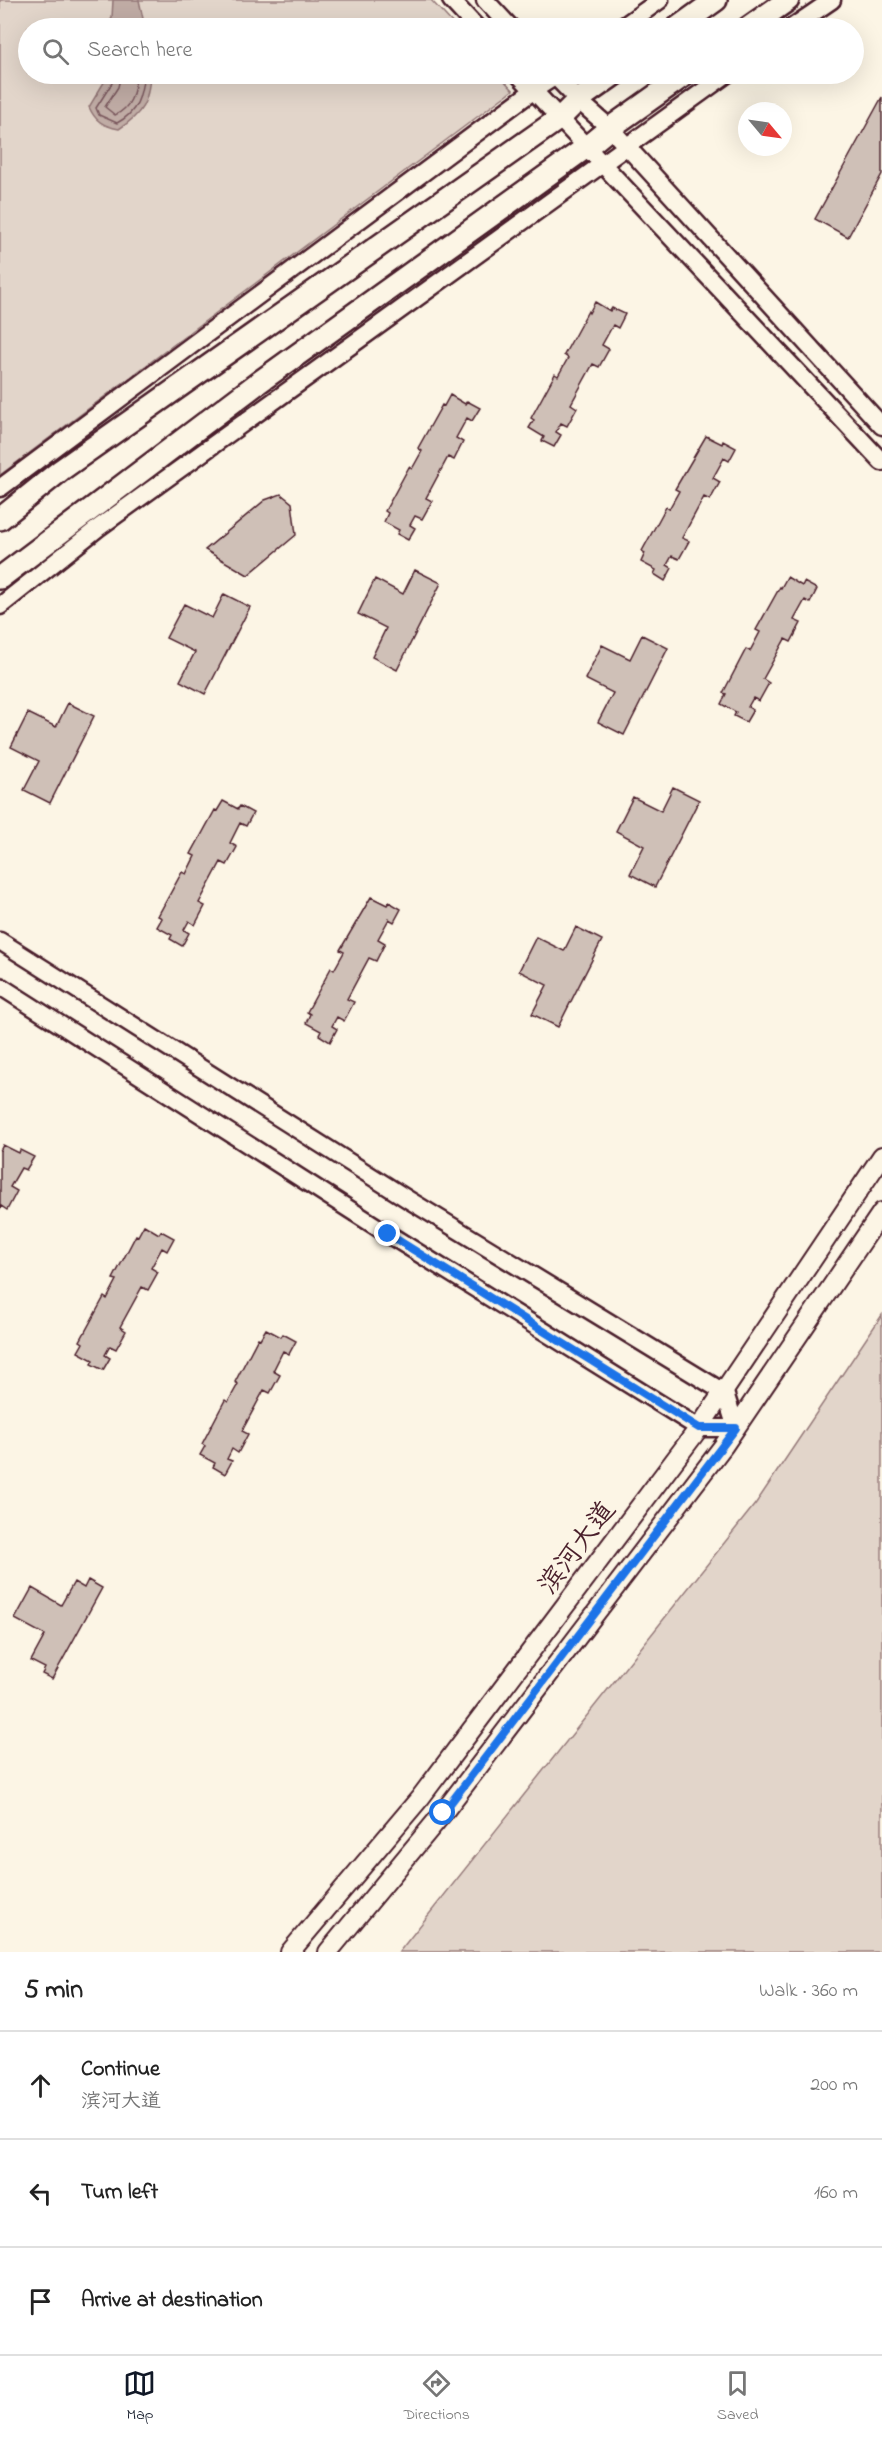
<!DOCTYPE html>
<meta charset="utf-8">
<style>
body{margin:0;font-family:"Indie Flower","LXGW WenKai TC",sans-serif;background:#f6f6f6;color:#222}
.compass{position:absolute;left:738px;top:102px;width:54px;height:54px;border-radius:50%;background:#fff;box-shadow:0 6px 24px #0002;rotate:119deg}
.stop{position:absolute;width:18px;height:18px;margin:-14px;border:4px solid #1a73e8;border-radius:50%;background:#fff}
.stop.end{background:#1a73e8;border-color:#fff;box-shadow:0 2px 6px #0008}
.list{margin:0;padding:0;list-style:none}
h2{display:flex;justify-content:space-between;align-items:center;height:78px;margin:0;padding:0 24px;font-size:26px}
h2 small{font-size:20px;font-weight:400;color:#767676}
.list li{display:grid;grid-template-columns:39px 1fr auto;gap:18px;align-items:center;box-sizing:border-box;height:108px;padding:0 24px;border-top:2px solid #e0e0e0}
.list b{display:block;font-size:22px;white-space:nowrap}
.list p{margin:0;font-size:20px;white-space:nowrap;color:#767676}
.list em{font-size:20px;font-style:normal;color:#767676}
.icon{flex:none;width:33px;height:33px;fill:none;stroke:currentColor;stroke-width:2;stroke-linecap:round;stroke-linejoin:round}
.map{position:relative;flex:none;width:882px;height:1952px;overflow:hidden}
.search{position:absolute;background:#fff;box-shadow:0 6px 24px #0002;left:18px;right:18px;top:18px;height:66px;display:flex;align-items:center;gap:15px;box-sizing:border-box;padding:0 21px;border-radius:33px;color:#767676;font-size:22px}
.sheet{height:402px;background:#fff}
nav{display:flex;justify-content:space-around;align-items:center;box-sizing:border-box;height:84px;border-top:2px solid #e0e0e0;background:#fff;font-size:16px;color:#767676}
nav a{display:grid;justify-items:center;gap:3px}
nav .on{color:#111827}
.map>svg:first-child{display:block}
.green{fill:#e2d5ca;stroke:#967a7a;stroke-width:1.5}
.water{fill:#c0aca5;stroke:#917474;stroke-width:1.5}
.lines{fill:none;stroke-linecap:round;stroke-linejoin:round}
.shore{stroke:#79575c;stroke-width:1.5}
.building{fill:#cfc0b7;stroke:#4a1f2b;stroke-width:1.5}
.tertiary-casing{stroke:#4a1f2b;stroke-width:21}
.secondary-casing{stroke:#4a1f2b;stroke-width:22}
.primary-casing{stroke:#4a1f2b;stroke-width:26}
.tertiary{stroke:#fcf5e5;stroke-width:16}
.secondary{stroke:#fcf5e5;stroke-width:18}
.primary{stroke:#fcf5e5;stroke-width:21}
.route{stroke:#1a73e8;stroke-width:8}
.labels{text-anchor:middle;stroke-width:4.5;stroke-linejoin:round;paint-order:stroke}
.street-label{font-size:27px;fill:#4a1f2b;stroke:#fcf5e5}
</style>
<div class="map">
<svg width="882" height="1952" viewBox="0 0 882 1952">
<rect width="100%" height="100%" fill="#fcf5e5"/>
<filter id="ink" filterUnits="userSpaceOnUse"><feTurbulence type="fractalNoise" baseFrequency=".0167" numOctaves="2"/><feDisplacementMap in="SourceGraphic" scale="12" xChannelSelector="R" yChannelSelector="G"/><feConvolveMatrix kernelMatrix="1 2 1 2 8 2 1 2 1" color-interpolation-filters="sRGB"/></filter>
<g filter="url(#ink)">
<!-- green -->
<path class="green" d="M0 0H431L457 28H28V74H498L513 90 0 475Z
M882 1315V1952H399L756 1503Z"/>
<!-- water -->
<path class="water" d="M113 0H139L145 28H106L112 18Z
M109 74H150C149 102 142 114 119 129 103 126 95 121 89 107Z"/>
<g class="lines">
<!-- shore -->
<path class="shore" d="M114 74 112 83 96 108 99 115 117 123C138 112 141 96 144 74
M121 74 118 87 105 107 115 115C133 107 134 91 137 74"/>
</g>
<!-- building -->
<path class="building" d="M882 97V174L848 237 815 219Z
M595 302 610 311 612 308 625 314 618 328 613 325 602 345 609 349 599 367 593 364 571 404 577 408 567 426 561 423 556 432 561 435 554 447 542 441 544 437 529 428 534 420 531 418 555 374 558 376 568 358 564 355 588 311 589 313Z
M450 395 465 404 467 401 480 408 472 421 467 418 456 438 463 442 454 460 448 457 426 498 432 501 422 519 415 516 410 525 415 528 408 540 397 534 399 530 384 522 388 513 385 511 409 467 412 469 422 451 418 448 442 405 444 406Z
M706 436 722 444 723 441 736 448 729 461 724 458 713 478 720 482 710 500 704 497 682 538 689 541 679 559 672 556 667 565 672 568 665 581 654 574 656 570 641 562 645 553 642 551 666 507 669 509 679 491 675 489Z
M281 494 292 503 296 535 248 575 205 550 265 500Z
M415 570 441 583 397 670 372 657 386 628 358 614 375 579 403 594Z
M787 577 802 586 804 582 817 589 810 603 805 600 794 620 801 623 791 642 785 639 763 679 769 683 759 701 753 698 748 707 753 710 746 722 734 716 736 712 721 704 726 694 723 693 746 649 750 651 760 632 756 630 780 587 781 588Z
M224 594 250 607 205 694 180 681 195 652 166 638 184 604 212 618Z
M642 635 668 648 624 735 598 722 613 693 585 679 602 645 630 659Z
M68 703 94 716 50 803 24 790 39 761 11 747 28 713 56 727Z
M673 787 699 800 655 887 630 874 644 846 616 831 633 797 661 811Z
M223 801 238 809 240 806 253 813 246 826 240 823 230 843 237 847 227 865 221 862 199 903 205 906 195 925 189 921 184 930 189 933 182 946 170 939 172 935 157 927 162 918 158 916 182 872 186 874 195 856 191 854 215 810 217 811Z
M371 897 387 905 389 902 401 909 394 922 389 919 378 939 385 943 376 961 369 958 347 999 354 1002 344 1021 337 1017 332 1026 337 1029 330 1042 319 1035 321 1031 306 1023 310 1014 307 1012 331 968 334 970 344 952 340 950Z
M576 927 602 940 558 1027 532 1014 547 985 519 971 536 937 564 951Z
M3 1145 19 1153 20 1150 34 1157 26 1170 21 1168 10 1187 17 1191 7 1210 1 1206 0 1209V1151Z
M144 1225 159 1234 161 1231 174 1238 167 1251 162 1248 151 1268 158 1272 148 1290 142 1287 120 1327 126 1331 116 1349 110 1346 105 1355 110 1358 103 1370 91 1364 93 1360 78 1352 83 1343 80 1341 104 1297 107 1299 117 1280 113 1279 136 1235 138 1236Z
M266 1329 281 1337 283 1334 296 1341 289 1354 283 1351 273 1371 280 1375 270 1393 264 1390 242 1431 248 1434 238 1453 232 1449 227 1459 232 1461 225 1474 213 1467 215 1463 200 1455 205 1446 202 1444 225 1400 228 1402 238 1384 235 1382 258 1338 260 1339Z
M88 1580 102 1588 52 1679 42 1674 45 1668 31 1661 45 1635 15 1619 32 1588 61 1605 74 1582 84 1588Z"/>
<g class="lines">
<!-- tertiary casing -->
<g class="tertiary-casing">
<path id="tertiary" d="M451 0 477 28
M485 0 511 28
M621 28 660 0
M791 28 832 0
M518 74 882 462
M553 74 578 100 610 128 882 426
M0 488 534 90 559 74
M0 606 98 528 727 74
M0 941 409 1200 725 1393 736 1428H699L388 1234 0 986"/>
</g>
<!-- secondary casing -->
<g class="secondary-casing">
<path id="secondary" d="M290 1952 420 1798 699 1428 882 1156
M328 1952 443 1813 724 1445 882 1212"/>
</g>
<!-- primary casing -->
<g class="primary-casing">
<path id="primary" d="M677 28 716 0
M748 28 788 0
M0 519 61 470 560 118 578 100 615 74
M0 578 258 383 588 146 610 128 686 74"/>
</g>
<!-- tertiary -->
<use href="#tertiary" class="tertiary"/>
<!-- secondary -->
<use href="#secondary" class="secondary"/>
<!-- primary -->
<use href="#primary" class="primary"/>
</g>
</g>
<g class="lines" filter="url(#ink)">
<!-- route -->
<path class="route" d="M388 1234 699 1428H736L443 1813"/>
</g>
<g class="labels">
<!-- street labels -->
<g class="street-label">
<text transform="translate(576 1547) rotate(-53)" y="9">滨河大道</text>
</g>
</g>
</svg>
<svg class="compass" viewBox="-18 -18 36 36"><path d="M0-13l5 13h-10z" fill="#e53935"/><path d="M0 13l5-13h-10z" fill="#767676"/></svg>
<div class="stop" style="left:443px;top:1813px"></div>
<div class="stop end" style="left:388px;top:1234px"></div>
<div class="search"><svg class="icon" aria-label="search" viewBox="0 0 24 24"><circle cx="10" cy="10" r="6"/><path d="M15 15l6 6"/></svg>Search here</div>
</div>
<section class="sheet">
<h2>5 min<small>Walk · 360 m</small></h2>
<ul class="list">
<li><svg class="icon" aria-label="ahead" viewBox="0 0 24 24"><path d="M12 20V5M6 11l6-6 6 6"/></svg><div><b>Continue</b><p>滨河大道</p></div><em>200 m</em></li>
<li><svg class="icon" aria-label="left" viewBox="0 0 24 24"><path d="M17 20v-9H6M10 6l-5 5 5 5"/></svg><div><b>Turn left</b></div><em>160 m</em></li>
<li><svg class="icon" aria-label="arrive" viewBox="0 0 24 24"><path d="M6 21V4h12l-3 4 3 4H6"/></svg><div><b>Arrive at destination</b></div></li>
</ul>
</section>
<nav>
<a class="on"><svg class="icon" aria-label="map" viewBox="0 0 24 24"><path d="M3 6l6-2 6 2 6-2v14l-6 2-6-2-6 2zM9 4v14M15 6v14"/></svg>Map</a>
<a><svg class="icon" aria-label="directions" viewBox="0 0 24 24"><path d="M12 3l9 9-9 9-9-9zM9 14v-3h6M13 9l2 2-2 2"/></svg>Directions</a>
<a><svg class="icon" aria-label="saved" viewBox="0 0 24 24"><path d="M7 4h10v16l-5-4-5 4z"/></svg>Saved</a>
</nav>
